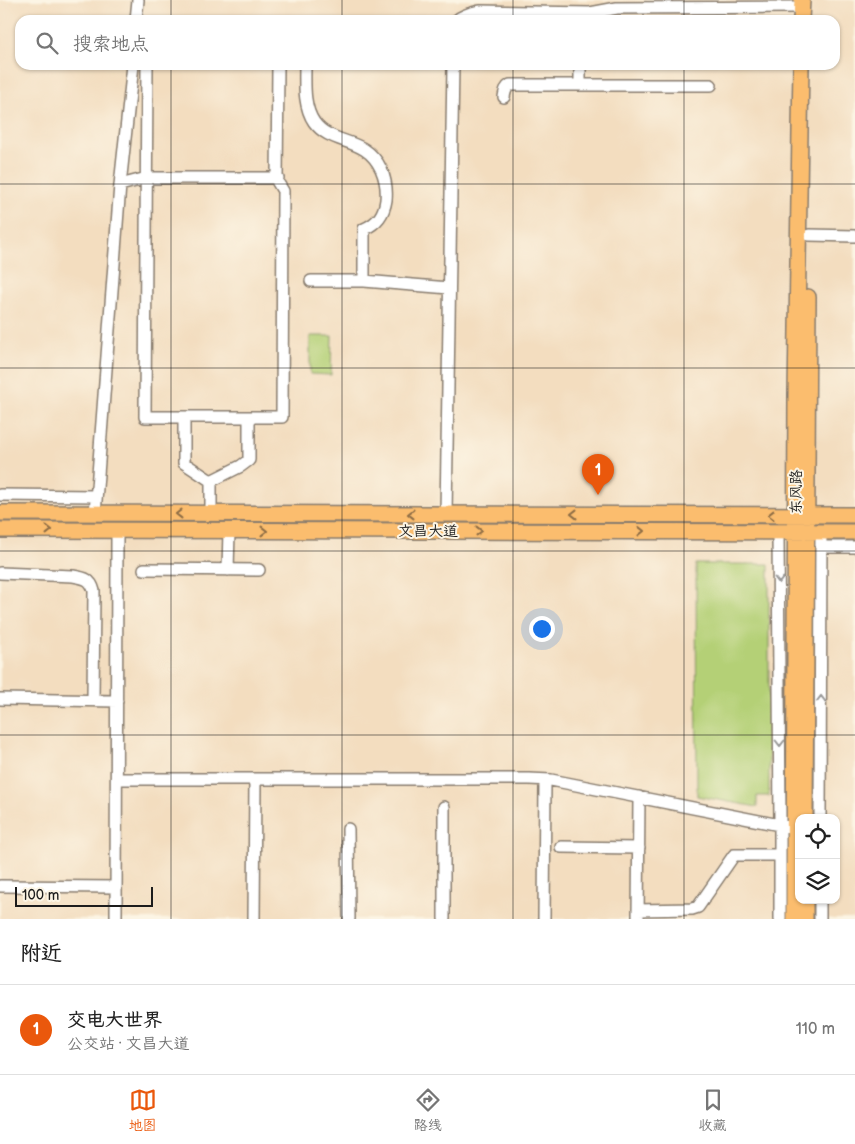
<!DOCTYPE html>
<html lang="zh">
<meta charset="utf-8">
<style>
body{margin:0;font-family:"Balsamiq Sans","LXGW WenKai TC",sans-serif;background:#f6f6f6;color:#222}
.controls{position:absolute;right:15px;bottom:15px;display:grid;overflow:hidden;border-radius:10px;box-shadow:0 1px 4px #0004}
.controls button{width:45px;height:45px;display:grid;place-items:center;padding:0;border:0;border-bottom:1px solid #e0e0e0;background:#fff;color:#222;font:25px sans-serif}
.scale{position:absolute;left:15px;bottom:12px;width:138px;box-sizing:border-box;padding-left:5px;border:2px solid #1c1c1c;border-top:0;font-size:14px;line-height:18px;white-space:nowrap;color:#1c1c1c;-webkit-text-stroke:4px #fcf5e5;paint-order:stroke}
.you{position:absolute;left:541px;top:628px;width:18px;height:18px;margin:-12px;border:4px solid #fff;border-radius:50%;background:#1a73e8;box-shadow:0 0 0 8px #1a73e833}
.badge{display:grid;place-items:center;width:32px;height:32px;border-radius:50%;background:#ea580c;color:#fff;font-size:16px;font-weight:700}
.pin{position:absolute;translate:-50% -41px;filter:drop-shadow(0 1px 2px #0008)}
.pin::after{content:'';position:absolute;top:26px;width:18px;height:15px;background:inherit;clip-path:polygon(0 0,100% 0,50% 100%)}
.list{margin:0;padding:0;list-style:none}
h2{display:flex;justify-content:space-between;align-items:center;height:65px;margin:0;padding:0 20px;font-size:21px}
h2 small{font-size:16px;font-weight:400;color:#767676}
.list li{display:grid;grid-template-columns:32px 1fr auto;gap:15px;align-items:center;box-sizing:border-box;height:90px;padding:0 20px;border-top:1px solid #e0e0e0}
.list b{display:block;font-size:19px;white-space:nowrap}
.list p{margin:0;font-size:16px;white-space:nowrap;color:#767676}
.list em{font-size:16px;font-style:normal;color:#767676}
.icon{flex:none;width:28px;height:28px;fill:none;stroke:currentColor;stroke-width:2;stroke-linecap:round;stroke-linejoin:round}
.map{position:relative;flex:none;width:855px;height:919px;overflow:hidden}
.search{position:absolute;background:#fff;box-shadow:0 1px 4px #0004;left:15px;right:15px;top:15px;height:55px;display:flex;align-items:center;gap:12px;box-sizing:border-box;padding:0 18px;border-radius:15px;color:#767676;font-size:19px}
.sheet{height:155px;background:#fff}
nav{display:flex;justify-content:space-around;align-items:center;box-sizing:border-box;height:70px;border-top:1px solid #e0e0e0;background:#fff;font-size:14px;color:#767676}
nav a{display:grid;justify-items:center;gap:2px}
nav .on{color:#ea580c}
.map>svg:first-child{display:block}
.green{fill:#b4d076;stroke:#687649}
.lines{fill:none;stroke-linecap:round;stroke-linejoin:round}
.minor-casing{stroke:#887c6e;stroke-width:14}
.major-casing{stroke:#887c6e;stroke-width:18}
.minor{stroke:#fff;stroke-width:11}
.major{stroke:#fbbd6e;stroke-width:15}
.oneway{stroke:#8c6c45}
.oneway2{stroke:#999}
.grid{fill:none;stroke:#1c1c1c;stroke-width:1;stroke-opacity:0.55}
.labels{text-anchor:middle;stroke-width:4;stroke-linejoin:round;paint-order:stroke}
.street-label{font-size:15px;fill:#1c1c1c;stroke:#fcf5e5}
</style>
<div class="map">
<svg width="855" height="919" viewBox="0 0 855 919">
<rect width="100%" height="100%" fill="#fcf5e5"/>
<filter id="ink" filterUnits="userSpaceOnUse"><feTurbulence type="fractalNoise" baseFrequency=".02" numOctaves="2"/><feDisplacementMap in="SourceGraphic" scale="10" xChannelSelector="R" yChannelSelector="G"/><feConvolveMatrix kernelMatrix="1 2 1 2 8 2 1 2 1" color-interpolation-filters="sRGB"/></filter>
<filter id="wash" filterUnits="userSpaceOnUse"><feTurbulence type="fractalNoise" baseFrequency=".0096" numOctaves="4" result="noise"/><feDisplacementMap in="SourceGraphic" scale="20" xChannelSelector="R" yChannelSelector="G"/><feGaussianBlur stdDeviation="1.12" result="paint"/><feColorMatrix in="noise" values="0 0 0 0 0 0 0 0 0 0 0 0 0 0 0 0 0 1.4 0 .05"/><feComposite in="paint" operator="in"/></filter>
<g filter="url(#wash)">
<rect width="100%" height="100%" fill="#f3ddbf"/>
<!-- green -->
<path class="green" d="M310 336H332L331 375 310 374Z
M696 564H769V796H757V807L697 796Z"/>
</g>
<g filter="url(#ink)">
<g class="lines">
<!-- minor casing -->
<g class="minor-casing">
<path id="minor" d="M136 20 138 0
M457 20C464 14 472 13 480 11L590 13 617 8 801 7
M147 65 145 417H282L283 191 277 181 278 65
M305 65C305 83 303 106 314 122 332 147 365 135 381 169 385 178 387 190 386 200 384 214 378 223 364 229V281
M580 85V65
M504 97C505 92 505 88 510 85H711
M120 185 147 178H278
M809 235 855 236
M311 281H364L449 288
M184 417V463L211 481 241 466 249 460V417
M211 481V514
M0 495 96 496
M95 514 120 185 133 65
M446 514 453 65
M778 532 780 825V919
M821 547H855
M144 569 259 570
M228 570 229 531
M0 573 73 576C85 578 91 579 94 591L93 700
M0 699 117 701
M117 779H529L551 780 795 828
M820 818 821 532
M348 829 349 919
M561 847 639 848
M0 886 116 887
M638 910 692 909 698 907 734 855H780
M116 919 117 530
M254 919 255 779
M444 919V807
M544 919 545 780
M638 919 639 797
M820 919V900"/>
</g>
<!-- major casing -->
<g class="major-casing">
<path id="major" d="M801 20 802 0
M0 513 855 515
M0 530 855 532
M805 818 808 297
M794 919 796 394 801 65
M805 919V900"/>
</g>
<!-- minor -->
<use href="#minor" class="minor"/>
<!-- major -->
<use href="#major" class="major"/>
</g>
<!-- one-way arrows -->
<defs><path id="oneway-chevron" d="M-2-3.5L2.5 0L-2 3.5" fill="none" stroke-width="1.6" stroke-linecap="round" stroke-linejoin="round" transform="scale(1.25)"/></defs>
<g class="oneway">
<use href="#oneway-chevron" transform="translate(179 514) rotate(-180)"/>
<use href="#oneway-chevron" transform="translate(411 514) rotate(-180)"/>
<use href="#oneway-chevron" transform="translate(574 514) rotate(-180)"/>
<use href="#oneway-chevron" transform="translate(771 515) rotate(-180)"/>
<use href="#oneway-chevron" transform="translate(49 530)"/>
<use href="#oneway-chevron" transform="translate(264 531)"/>
<use href="#oneway-chevron" transform="translate(479 531)"/>
<use href="#oneway-chevron" transform="translate(641 531)"/>
</g>
<g class="oneway2">
<use href="#oneway-chevron" transform="translate(779 580) rotate(90)"/>
<use href="#oneway-chevron" transform="translate(821 699) rotate(-90)"/>
<use href="#oneway-chevron" transform="translate(780 743) rotate(90)"/>
</g>
</g>
<!-- grid -->
<path class="grid" d="M171 0V20M342 0V20M513 0V20M684 0V20M171 65V919M342 65V919M513 65V919M684 65V919M0 184H855M0 368H855M0 551H855M0 735H855"/>
<g class="labels">
<!-- street labels -->
<g class="street-label">
<text transform="translate(796 492) rotate(-90)" y="5">东风路</text>
<text x="428" y="536">文昌大道</text>
</g>
</g>
</svg>
<div class="controls">
<button><svg class="icon" aria-label="locate" viewBox="0 0 24 24"><circle cx="12" cy="12" r="6"/><path d="M12 2v4M12 18v4M2 12h4M18 12h4"/></svg></button>
<button><svg class="icon" aria-label="layers" viewBox="0 0 24 24"><path d="M12 4l9 5-9 5-9-5zM3 14l9 5 9-5"/></svg></button>
</div>
<div class="scale">100 m</div>
<div class="you"></div>
<div class="pin badge" style="left:598px;top:495px">1</div>
<div class="search"><svg class="icon" aria-label="search" viewBox="0 0 24 24"><circle cx="10" cy="10" r="6"/><path d="M15 15l6 6"/></svg>搜索地点</div>
</div>
<section class="sheet">
<h2>附近<small></small></h2>
<ul class="list">
<li><span class="badge">1</span><div><b>交电大世界</b><p>公交站 · 文昌大道</p></div><em>110 m</em></li>
</ul>
</section>
<nav>
<a class="on"><svg class="icon" aria-label="map" viewBox="0 0 24 24"><path d="M3 6l6-2 6 2 6-2v14l-6 2-6-2-6 2zM9 4v14M15 6v14"/></svg>地图</a>
<a><svg class="icon" aria-label="directions" viewBox="0 0 24 24"><path d="M12 3l9 9-9 9-9-9zM9 14v-3h6M13 9l2 2-2 2"/></svg>路线</a>
<a><svg class="icon" aria-label="saved" viewBox="0 0 24 24"><path d="M7 4h10v16l-5-4-5 4z"/></svg>收藏</a>
</nav>
